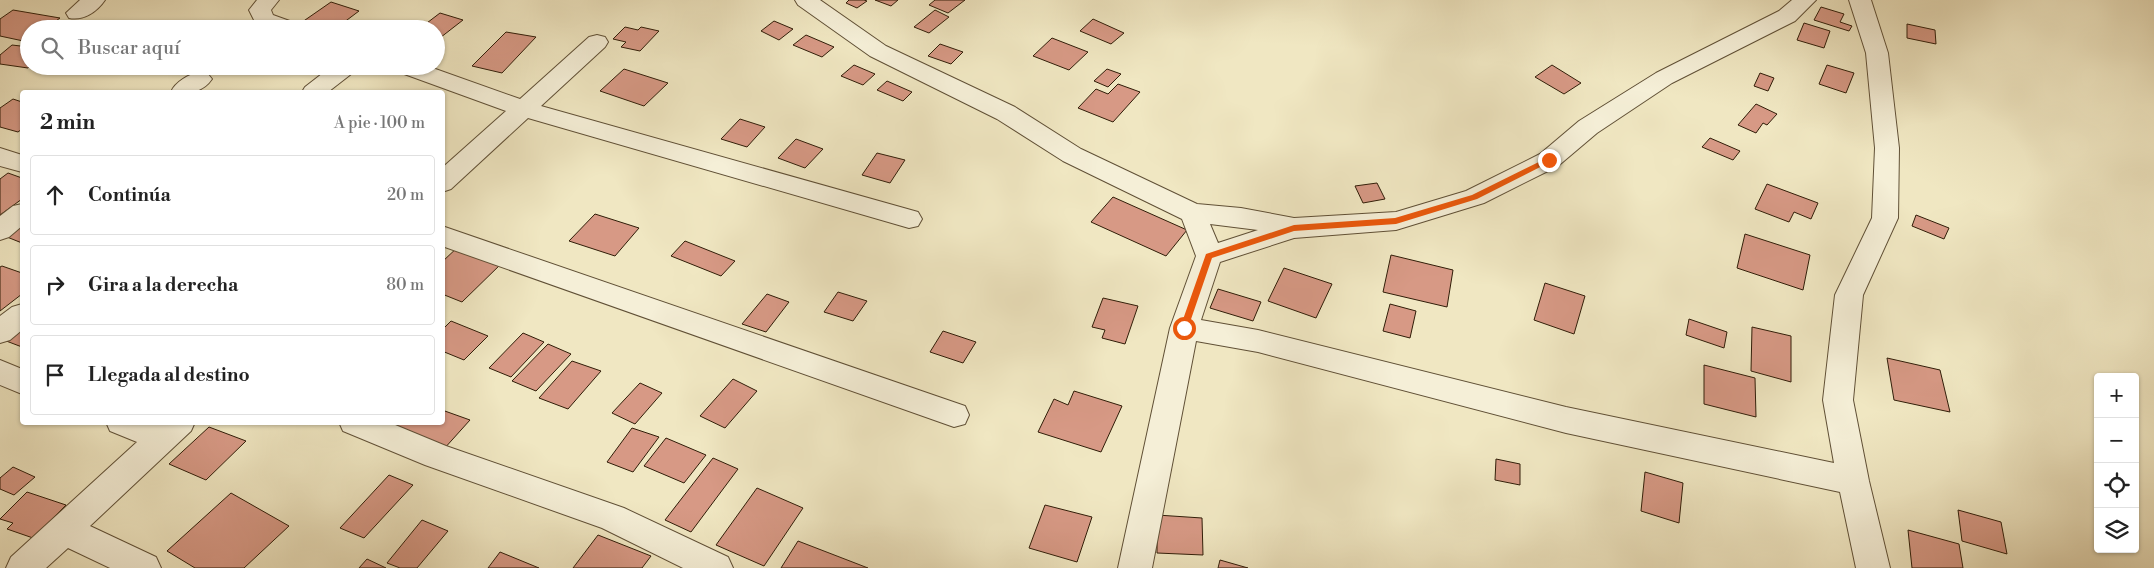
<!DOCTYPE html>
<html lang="es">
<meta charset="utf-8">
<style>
body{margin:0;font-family:"Libre Bodoni",serif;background:#f2f2f2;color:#222}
.controls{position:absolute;right:15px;bottom:15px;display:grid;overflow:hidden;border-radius:5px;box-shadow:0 1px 4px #0004}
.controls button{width:45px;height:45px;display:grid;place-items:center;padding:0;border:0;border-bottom:1px solid #e0e0e0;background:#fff;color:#222;font:25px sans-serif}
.stop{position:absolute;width:15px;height:15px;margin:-11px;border:4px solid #ea580c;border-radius:50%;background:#fff}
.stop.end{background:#ea580c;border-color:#fff;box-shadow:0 1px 5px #0008}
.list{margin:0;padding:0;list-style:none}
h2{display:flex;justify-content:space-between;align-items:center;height:65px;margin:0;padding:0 20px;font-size:21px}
h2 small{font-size:16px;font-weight:400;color:#767676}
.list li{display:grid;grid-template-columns:32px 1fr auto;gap:15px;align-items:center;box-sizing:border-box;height:80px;margin:0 10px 10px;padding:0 10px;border:1px solid #e0e0e0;border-radius:5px}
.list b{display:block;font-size:19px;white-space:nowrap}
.list em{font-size:16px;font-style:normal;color:#767676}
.icon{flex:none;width:28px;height:28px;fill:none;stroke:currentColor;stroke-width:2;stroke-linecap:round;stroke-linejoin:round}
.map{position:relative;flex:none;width:2154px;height:568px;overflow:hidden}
.search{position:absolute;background:#fff;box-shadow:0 1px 4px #0004;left:20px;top:20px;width:425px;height:55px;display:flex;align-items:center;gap:12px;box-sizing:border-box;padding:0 18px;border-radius:28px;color:#767676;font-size:19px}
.panel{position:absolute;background:#fff;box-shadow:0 1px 4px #0004;left:20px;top:90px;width:425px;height:335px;border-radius:5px}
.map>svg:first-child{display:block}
.building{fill:#d79985;stroke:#301d08}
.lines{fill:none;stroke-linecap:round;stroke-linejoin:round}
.street-casing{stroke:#605036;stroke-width:2}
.street{fill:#f5efd7;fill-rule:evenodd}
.route{fill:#ea580c}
</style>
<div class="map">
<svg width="2154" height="568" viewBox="0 0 2154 568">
<rect width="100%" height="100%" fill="#f0e7c2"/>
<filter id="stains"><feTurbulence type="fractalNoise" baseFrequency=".004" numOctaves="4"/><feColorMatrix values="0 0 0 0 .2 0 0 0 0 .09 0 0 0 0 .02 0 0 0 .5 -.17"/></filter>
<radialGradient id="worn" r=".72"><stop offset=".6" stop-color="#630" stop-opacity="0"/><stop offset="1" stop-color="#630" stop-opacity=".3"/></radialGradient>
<!-- building -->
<path class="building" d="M849 0H864L867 1 857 8 846 3Z
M875 0H898L891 6Z
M935 0H965L948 13 929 5Z
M331 2 359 11 335 29H301L295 27Z
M1821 7 1844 14 1840 22 1852 26 1849 31 1814 20Z
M13 10 60 18 45 29H29L28 42 0 36V19Z
M935 10 949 17 929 33 914 27Z
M440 13 463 20 436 41V29H419Z
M1093 19 1124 33 1111 44 1080 31Z
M774 21 793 29 779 40 761 31Z
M1804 23 1830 31 1824 48 1797 40Z
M1907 24 1935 30 1936 44 1907 38Z
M625 27 638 30 641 27 659 31 640 51 621 47 626 42 613 39Z
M506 32 536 37 502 73 472 66Z
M806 35 834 47 822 57 793 45Z
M1052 38 1088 52 1069 70 1033 56Z
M940 44 963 52 951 64 928 56Z
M12 45 29 47 30 66 28 68 0 64V55Z
M854 65 875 74 863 85 841 76Z
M1552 65 1581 83 1564 94 1535 77Z
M1827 65 1854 73 1846 93 1819 84Z
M159 66H207L197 74 157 68Z
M624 69 668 83 644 106 600 91Z
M1107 69 1121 74 1108 87 1094 81Z
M1760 73 1774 78 1768 91 1754 86Z
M887 81 912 92 903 101 877 90Z
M1118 84 1140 92 1113 122 1078 108 1096 89 1108 94Z
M13 99 22 102V129L18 132 0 127V108Z
M1756 104 1777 114 1767 125 1763 123 1756 133 1738 125Z
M740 119 765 127 747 147 721 139Z
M1710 138 1740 151 1733 160 1702 147Z
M796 139 823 149 805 168 778 158Z
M877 153 905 160 890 183 862 175Z
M8 173 22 178V199L0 215V179Z
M1377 183 1385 199 1363 203 1355 186Z
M1767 184 1818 203 1811 219 1794 212 1789 222 1755 209Z
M1113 197 1187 230 1166 256 1091 222Z
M595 214 639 228 615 256 569 241Z
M1916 215 1949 228 1944 239 1912 226Z
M22 226V243L7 237Z
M1745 234 1810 255 1803 290 1737 268Z
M685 241 735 261 721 276 671 256Z
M460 245 503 262 462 302 442 294V262Z
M1391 255 1453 270 1447 307 1383 292Z
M2 266 22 273V294L0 311V267Z
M1284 268 1332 284 1316 318 1268 301Z
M1545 283 1585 296 1574 334 1534 320Z
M1218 289 1261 302 1253 321 1210 308Z
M838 292 867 301 853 321 824 312Z
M767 294 789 302 766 332 742 324Z
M1103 298 1138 306 1125 344 1102 338 1105 330 1092 327Z
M1390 304 1416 311 1410 338 1383 331Z
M1689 319 1727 332 1724 348 1686 335Z
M451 321 488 336 464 360 442 351V330Z
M22 322V347L1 339Z
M1752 327 1791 336V382L1751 371Z
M943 331 976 342 963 363 930 352Z
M523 333 544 342 511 377 489 368Z
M548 344 571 354 536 391 512 381Z
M1887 358 1940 370 1950 412 1894 400Z
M572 361 601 371 568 409 539 398Z
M1704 365 1755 378 1756 417 1704 404Z
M733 379 757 391 725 428 700 416Z
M640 383 662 393 635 424 612 413Z
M1074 391 1122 406 1101 452 1038 432 1054 399 1068 405Z
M442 410 470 420 443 450 392 431 400 422H442Z
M209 427 246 441 206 480 169 464Z
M632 428 659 437 633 472 607 462Z
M666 438 706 455 684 483 644 466Z
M713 458 738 469 691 532 665 520Z
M1496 459 1520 464V485L1495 480Z
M13 467 35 477 14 495 0 489V478Z
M1645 472 1683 483 1679 523 1641 511Z
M389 475 413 485 364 538 340 528Z
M757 488 803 508 764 566 716 545Z
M27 492 66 505 33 538 7 529 13 523 0 519Z
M231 493 289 526 244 568H195L167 551Z
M1045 505 1092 517 1077 562 1029 548Z
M1958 510 2001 522 2007 554 1962 541Z
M1157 515 1202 518 1203 555 1157 553Z
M422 520 448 531 417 568H400L387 563Z
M1908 530 1959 544 1963 568H1912Z
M598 535 651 556 642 568H573Z
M798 541 868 568H781Z
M500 552 539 568H488Z
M367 559 386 568H359Z
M1220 560 1248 568H1218Z"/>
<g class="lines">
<!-- street casing -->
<g class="street-casing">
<path id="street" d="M80 0H105C97 12 83 21 69 18L66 13Z
M257 0H279L271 10 273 15 298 24 301 29H269L256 24 249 10Z
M795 0H820L886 46 1015 107 1081 149 1197 204 1241 208 1294 218 1396 212 1466 191 1540 154 1579 121 1656 73 1779 11 1792 0H1816L1795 21 1672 83 1597 133 1558 166 1484 203 1396 230 1294 238 1220 262 1201 320 1258 330 1566 407 1834 463 1823 400 1835 295 1872 218 1875 148 1866 53 1849 0H1871L1888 53 1899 148 1898 218 1863 295 1853 400 1869 481 1890 568H1856L1840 492 1566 433 1258 352 1196 341 1152 568H1118L1170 328 1196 256 1182 219 1063 161 997 119 870 56 798 5ZM1210 224 1258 230 1218 243Z
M597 35 605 37 608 42 605 47 541 106 918 212 922 219 918 226 909 228 528 118 451 189 442 192V168L506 111 396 71 393 66H427L520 99 589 37Z
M332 66H358L355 71 328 92H302L305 87Z
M200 72 208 74 212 79C201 95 187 92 171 92 175 82 189 74 200 72Z
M0 148 22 155V172L0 166Z
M22 204V226L9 237 0 240V216L13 206Z
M442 226 965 406 969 415 965 424 954 427 442 246Z
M22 304V330L10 340 0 343V316L12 307Z
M0 360 22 369V394L0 385Z
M106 422H195L191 431 90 526 156 557 161 568H110L68 548 46 568H6L11 557 137 442 110 431Z
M339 422H388L446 446 624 508 728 557 733 568H683L602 528 425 465 343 431Z"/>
</g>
<!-- street -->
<use href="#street" class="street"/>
</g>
<!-- route -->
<path class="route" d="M1549 157 1553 160 1552 161 1477 199 1396 224 1294 231 1212 258 1188 328 1184 331 1180 328 1206 254 1294 225 1395 218 1472 195Z"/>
<rect width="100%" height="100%" filter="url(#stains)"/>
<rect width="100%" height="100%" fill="url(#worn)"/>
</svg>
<div class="controls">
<button>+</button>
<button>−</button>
<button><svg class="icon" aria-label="locate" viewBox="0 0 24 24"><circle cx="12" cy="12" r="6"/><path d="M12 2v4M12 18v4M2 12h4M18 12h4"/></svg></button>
<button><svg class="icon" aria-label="layers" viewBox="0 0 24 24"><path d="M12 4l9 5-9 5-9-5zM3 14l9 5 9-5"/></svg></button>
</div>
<div class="stop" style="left:1184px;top:328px"></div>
<div class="stop end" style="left:1549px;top:160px"></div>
<div class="search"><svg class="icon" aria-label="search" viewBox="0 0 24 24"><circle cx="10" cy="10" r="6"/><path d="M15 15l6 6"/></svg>Buscar aquí</div>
<section class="panel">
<h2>2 min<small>A pie · 100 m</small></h2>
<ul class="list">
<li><svg class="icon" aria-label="ahead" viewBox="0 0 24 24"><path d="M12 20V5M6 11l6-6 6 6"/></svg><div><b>Continúa</b></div><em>20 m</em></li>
<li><svg class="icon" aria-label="right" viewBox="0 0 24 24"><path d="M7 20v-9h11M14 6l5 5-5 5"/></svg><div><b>Gira a la derecha</b></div><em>80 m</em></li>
<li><svg class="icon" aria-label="arrive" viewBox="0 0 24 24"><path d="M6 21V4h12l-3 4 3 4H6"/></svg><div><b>Llegada al destino</b></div></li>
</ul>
</section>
</div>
